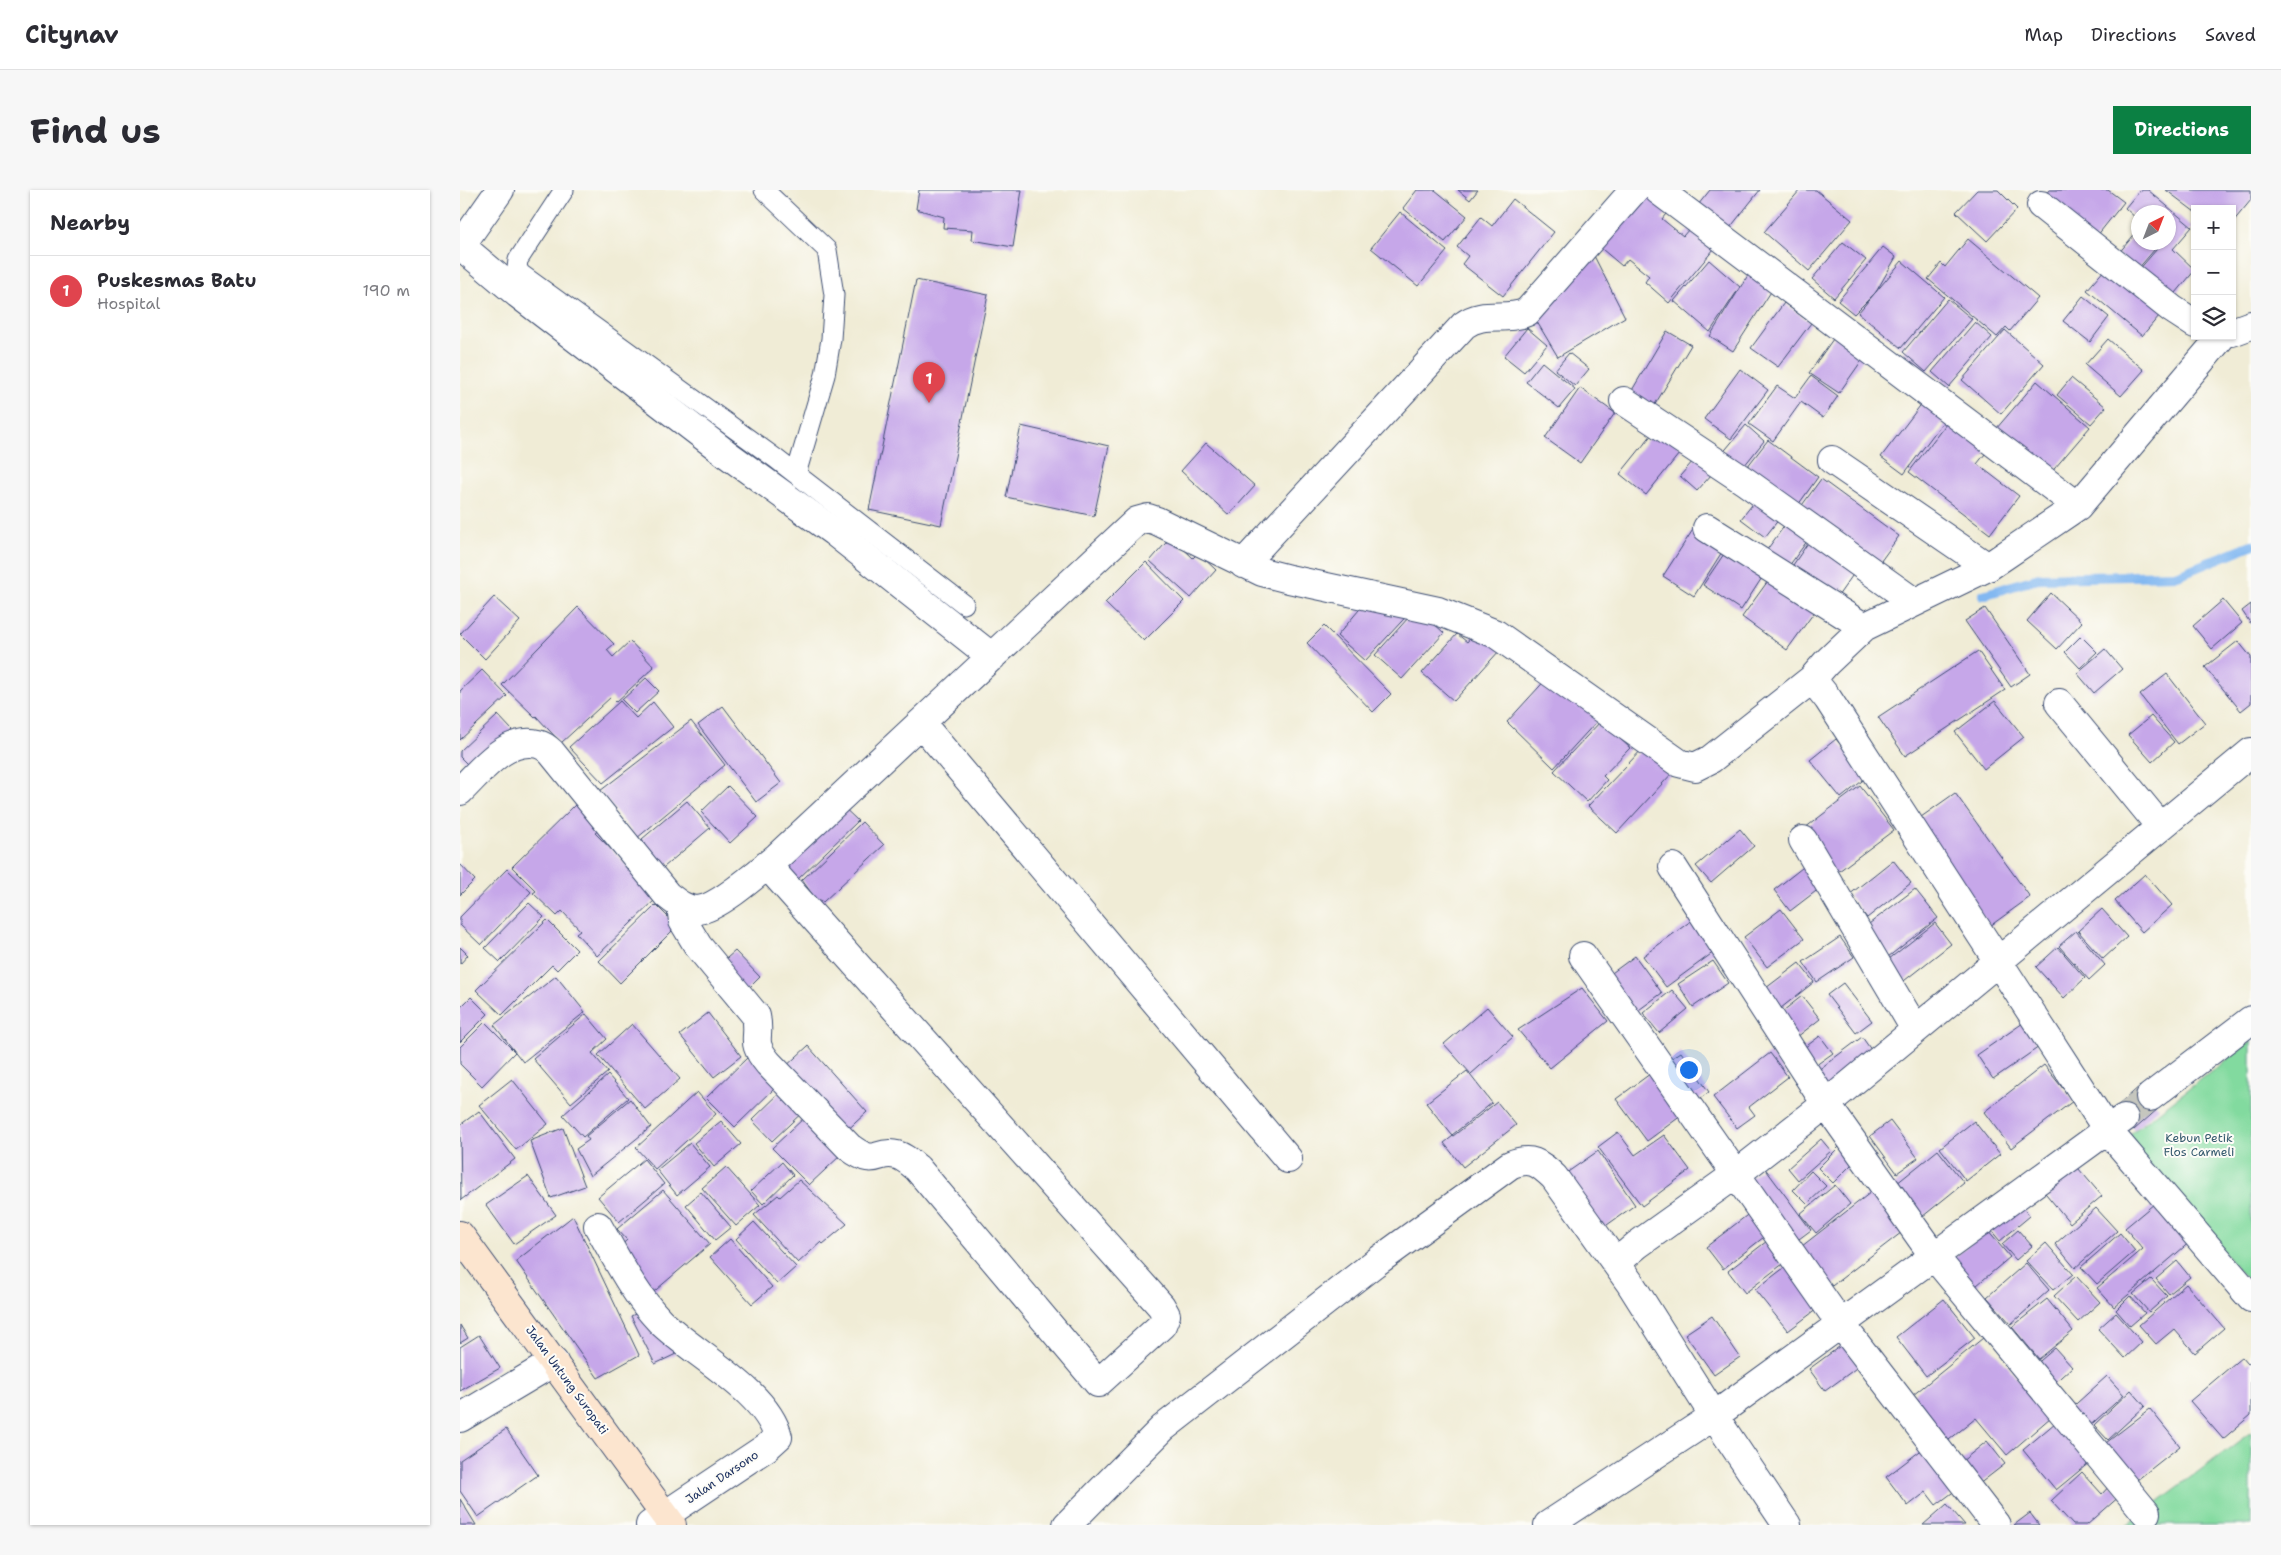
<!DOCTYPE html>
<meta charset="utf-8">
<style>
body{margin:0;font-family:"Shantell Sans",sans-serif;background:#f7f7f7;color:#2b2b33}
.controls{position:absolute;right:15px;top:15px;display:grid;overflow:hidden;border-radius:0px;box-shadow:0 1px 4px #0004}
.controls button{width:45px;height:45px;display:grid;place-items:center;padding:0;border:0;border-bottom:1px solid #e1e1e2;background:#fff;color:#2b2b33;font:25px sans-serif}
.compass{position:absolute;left:1671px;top:15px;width:45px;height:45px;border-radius:50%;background:#fff;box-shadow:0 1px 4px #0004;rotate:42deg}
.you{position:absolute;left:1228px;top:879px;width:18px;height:18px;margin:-12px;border:4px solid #fff;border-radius:50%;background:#1a73e8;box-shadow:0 0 0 8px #1a73e833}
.badge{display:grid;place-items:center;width:32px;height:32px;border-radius:50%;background:#0b8043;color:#fff;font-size:16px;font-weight:700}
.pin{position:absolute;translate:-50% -41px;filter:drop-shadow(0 1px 2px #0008)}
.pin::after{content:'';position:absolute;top:26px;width:18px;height:15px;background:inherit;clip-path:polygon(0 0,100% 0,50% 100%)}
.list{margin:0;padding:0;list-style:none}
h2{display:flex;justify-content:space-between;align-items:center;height:65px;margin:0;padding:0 20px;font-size:21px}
h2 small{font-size:16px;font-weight:400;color:#7c7c81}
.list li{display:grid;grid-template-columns:32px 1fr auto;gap:15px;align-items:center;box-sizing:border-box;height:70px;padding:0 20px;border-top:1px solid #e1e1e2}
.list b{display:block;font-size:19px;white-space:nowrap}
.list p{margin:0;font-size:16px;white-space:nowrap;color:#7c7c81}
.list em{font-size:16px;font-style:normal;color:#7c7c81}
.icon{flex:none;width:28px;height:28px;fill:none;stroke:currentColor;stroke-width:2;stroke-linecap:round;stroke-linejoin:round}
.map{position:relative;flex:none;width:1791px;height:1335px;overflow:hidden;border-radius:0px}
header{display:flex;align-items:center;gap:30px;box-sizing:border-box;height:70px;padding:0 25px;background:#fff;border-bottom:1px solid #e1e1e2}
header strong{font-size:24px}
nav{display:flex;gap:28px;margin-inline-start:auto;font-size:18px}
.intro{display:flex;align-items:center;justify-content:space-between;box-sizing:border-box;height:120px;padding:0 30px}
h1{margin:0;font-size:35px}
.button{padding:12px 22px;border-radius:0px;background:#0b8043;color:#fff;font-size:18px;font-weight:700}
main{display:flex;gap:30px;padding:0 30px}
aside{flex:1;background:#fff;border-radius:0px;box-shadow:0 1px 4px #0004}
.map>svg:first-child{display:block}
.green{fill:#82da9f;stroke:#4e847e}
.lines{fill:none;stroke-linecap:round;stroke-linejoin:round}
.stream{stroke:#82b8f1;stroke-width:10}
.building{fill:#c6a7e9}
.street-tunnel{stroke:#c5c6be;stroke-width:28;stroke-dasharray:28 14;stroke-linecap:butt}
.lane-casing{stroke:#3b4b70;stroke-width:21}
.street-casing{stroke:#3b4b70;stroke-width:30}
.secondary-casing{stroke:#3b4b70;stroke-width:30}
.lane{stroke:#fff;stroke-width:19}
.street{stroke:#fff;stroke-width:28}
.secondary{stroke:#fce5cf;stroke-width:28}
.labels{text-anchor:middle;stroke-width:4;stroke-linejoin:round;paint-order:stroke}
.park-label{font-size:12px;fill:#355a6e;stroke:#fdfcf7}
.street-label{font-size:12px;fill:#1b2f5e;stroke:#fdfcf7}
</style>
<header>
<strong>Citynav</strong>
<nav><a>Map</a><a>Directions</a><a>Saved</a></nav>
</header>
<div class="intro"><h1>Find us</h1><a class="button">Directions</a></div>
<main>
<aside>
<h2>Nearby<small></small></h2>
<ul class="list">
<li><span class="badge" style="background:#e0444e">1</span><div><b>Puskesmas Batu</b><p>Hospital</p></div><em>190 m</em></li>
</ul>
</aside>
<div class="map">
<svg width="1791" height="1335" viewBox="0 0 1791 1335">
<rect width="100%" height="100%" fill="#fdfcf7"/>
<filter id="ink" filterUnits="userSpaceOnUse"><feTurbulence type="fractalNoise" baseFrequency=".02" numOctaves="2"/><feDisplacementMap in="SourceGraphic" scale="10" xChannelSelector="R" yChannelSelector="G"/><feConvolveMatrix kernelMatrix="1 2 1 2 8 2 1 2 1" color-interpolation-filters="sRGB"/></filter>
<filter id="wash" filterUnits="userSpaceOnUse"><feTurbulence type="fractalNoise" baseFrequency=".0096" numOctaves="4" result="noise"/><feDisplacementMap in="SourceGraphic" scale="20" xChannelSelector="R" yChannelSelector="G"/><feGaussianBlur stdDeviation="1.12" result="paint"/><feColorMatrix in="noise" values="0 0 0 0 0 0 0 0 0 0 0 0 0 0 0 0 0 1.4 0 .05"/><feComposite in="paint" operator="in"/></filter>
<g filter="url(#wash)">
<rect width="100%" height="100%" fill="#f0ecd6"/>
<!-- green -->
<path class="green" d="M1791 851V1095L1666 947Z
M1791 1242V1335H1667Z"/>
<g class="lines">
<!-- stream -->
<path class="stream" d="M1523 405 1579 388 1718 385 1791 355"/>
</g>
<g id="blocks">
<!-- building -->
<path class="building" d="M459 0H562L553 57 512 50 513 40 483 38 484 27 456 19Z
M957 0H975L1007 26 985 52 943 18Z
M998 0H1018L1010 10Z
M1182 0 1212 16 1202 29 1223 46 1235 32 1259 53 1209 113 1185 92 1189 86 1168 69 1162 76 1136 54Z
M1250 0H1300L1265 44 1234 20Z
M1340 0H1356L1392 30 1349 81 1304 42Z
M1517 0H1538L1557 19 1527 51 1496 22Z
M1589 0H1648L1664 12 1633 51 1581 10Z
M1680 0H1688L1732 37 1713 59 1735 80 1711 109 1678 81 1703 52H1708V22H1678V30L1665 18Z
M1706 0H1791V10L1772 33V19H1735V22Z
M1053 9 1094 42 1043 106 1002 74 1008 66 997 57 1021 27 1032 36Z
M940 22 987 61 958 96 911 58Z
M1678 40V52H1701L1677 80 1658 64Z
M1508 49 1578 108 1550 141 1546 137 1537 147 1468 89 1481 73 1485 77Z
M1383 52 1406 70 1374 108 1352 89Z
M1423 57 1436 67 1416 102 1394 124 1378 111Z
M1130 58 1165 127 1098 167 1071 122Z
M1249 70 1280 97 1250 142 1214 111Z
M1442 71 1484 107 1441 158 1398 123Z
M1651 72 1705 119 1682 146 1627 100Z
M1290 82 1314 97 1273 161 1250 146Z
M456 90 528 105 481 335 409 320Z
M1623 106 1649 127 1630 152 1603 131Z
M1488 109 1512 129 1466 182 1443 162Z
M1324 113 1351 133 1318 177 1291 158Z
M1515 132 1532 147 1489 197 1472 182Z
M1067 138 1087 155 1064 182 1044 166Z
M1545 140 1584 174 1541 224 1502 190Z
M1207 141 1231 155 1194 216 1171 202Z
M1378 142 1407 163 1379 203 1349 183Z
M1648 149 1684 180 1661 206 1625 175Z
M1109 163 1129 179 1115 196 1095 180Z
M1082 172 1115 199 1099 218 1066 192Z
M1280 179 1308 200 1271 249 1244 229Z
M1351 186 1378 206 1363 228 1341 212 1313 251 1289 234 1317 196 1335 208Z
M1611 188 1646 217 1631 234 1597 205Z
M1577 191 1630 237 1589 285 1536 239Z
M1120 198 1155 223 1120 273 1085 248Z
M1466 208 1488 225 1444 284 1421 267Z
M1493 225 1533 254 1517 274 1559 306 1530 344 1449 282Z
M1286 235 1304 251 1280 281 1261 265Z
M561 236 649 256 634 326 546 307Z
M1197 238 1223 259 1186 305 1160 284Z
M1308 250 1358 287 1338 315 1287 277Z
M746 253 795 296 769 325 721 281Z
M1240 263 1259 276 1237 301 1220 286Z
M1361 289 1439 346 1418 375 1340 318Z
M1299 306 1323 324 1305 347 1281 329Z
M1328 331 1350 347 1329 376 1306 361Z
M1236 335 1267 354 1234 406 1203 386Z
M1354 344 1399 376 1376 409 1331 378Z
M711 347 733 368 738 363 756 380 731 408 690 371Z
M1270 355 1307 380 1281 420 1243 395Z
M686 372 724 411 684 451 645 413Z
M1313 384 1358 417 1327 460 1282 427Z
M1591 403 1622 432 1597 459 1567 431Z
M34 407 60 431 25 469 0 444Z
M910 407 953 419 905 471 877 446Z
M1763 410 1782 433 1752 459 1733 436Z
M1791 414V434L1782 421Z
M118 417 154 454 147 460 153 467 170 451 194 477 156 512 151 507 101 553 76 526 75 527 42 495Z
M957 418 984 443 942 489 915 465Z
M1525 418 1570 484 1551 497 1505 431Z
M864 436 931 504 913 522 847 453Z
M1017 440 1040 460 994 511 962 483 997 444 1007 452Z
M1621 446 1637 462 1620 478 1605 462Z
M1778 451 1791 467V513L1781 521 1745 477Z
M1645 459 1662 479 1634 503 1617 483Z
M1518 461 1545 500 1445 566 1418 527Z
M22 480 47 506 0 550V501Z
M1707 484 1745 533 1718 554 1680 505Z
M1090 485 1138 530 1094 578 1047 532Z
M186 488 199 501 175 523 162 510Z
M160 511 176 528 193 512 213 537 143 593 109 557Z
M1535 511 1564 547 1524 579 1495 542Z
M263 516 321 593 296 612 238 535Z
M38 525 52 540 12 579 0 567V561Z
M1691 526 1714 552 1692 572 1668 545Z
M231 531 265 575 177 648 140 601Z
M1141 531 1170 558 1143 586 1147 590 1127 612 1094 581Z
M1376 549 1407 587 1381 608 1350 570Z
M1186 555 1214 581 1157 643 1128 616Z
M268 596 298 627 270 653 241 622Z
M1400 596 1434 640 1375 684 1341 641Z
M1495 603 1570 707 1530 736 1454 632Z
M227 611 250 638 197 683 182 649Z
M378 612 398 631 335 692 319 667Z
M116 614 140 639 135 643 198 707 137 766 116 743 120 740 102 721 97 726 73 703 76 701 52 677Z
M402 632 424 655 363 712 355 708 342 690Z
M1280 639 1294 656 1251 693 1236 676Z
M1433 670 1451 693 1407 728 1389 705Z
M0 674 15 690 0 705Z
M1347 674 1364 695 1330 721 1314 700Z
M47 679 71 702 21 755 0 735V727Z
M1685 684 1712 715 1682 742 1655 711Z
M1455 699 1478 728 1428 767 1405 737Z
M69 713 84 727 40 772 25 758Z
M196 715 217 736 160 793 139 771Z
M1321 719 1344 749 1307 777 1284 747Z
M1642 719 1667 747 1643 769 1618 741Z
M1235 728 1258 759 1206 797 1183 766Z
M87 730 117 760 97 780 92 775 42 825 16 800Z
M1475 733 1491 754 1440 794 1424 773Z
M1616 741 1645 775 1629 790 1599 756Z
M1380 747 1394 767 1357 792 1343 772Z
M0 757 8 765 0 774Z
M1598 757 1625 788 1604 808 1576 777Z
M275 761 300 787 285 802 259 775Z
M1175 766 1202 803 1172 825 1145 788Z
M1253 771 1268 793 1233 817 1218 794Z
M1339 773 1354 792 1321 818 1306 798Z
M96 786 125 822 63 872 34 835Z
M1383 793 1412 831 1396 843 1367 805Z
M1122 798 1148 831 1090 878 1058 840Z
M1212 800 1228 819 1199 843 1183 823Z
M1342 806 1360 829 1337 847 1314 828Z
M11 807 28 824 0 852V818Z
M1027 817 1053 847 1011 884 984 854Z
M248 823 281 866 254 887 220 845Z
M126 824 147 849 132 863 148 882 111 913 73 869Z
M25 832 55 862 22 896 0 874V857Z
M1563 833 1579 857 1533 889 1517 865Z
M172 834 220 889 185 919 138 865Z
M1360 846 1373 863 1352 878 1340 861Z
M1402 847 1414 864 1366 901 1353 884Z
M348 856 407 922 383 944 324 878Z
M1221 862 1249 902 1231 915 1203 874Z
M1310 863 1328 887 1289 917 1295 925 1277 938 1253 907Z
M289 866 318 895 275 937 246 908Z
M1584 875 1613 911 1551 958 1524 922Z
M1198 878 1229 920 1187 951 1156 909Z
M1007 881 1032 913 992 945 966 913Z
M148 885 168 908 123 947 103 925Z
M52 889 88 934 56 960 19 915Z
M327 896 348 917 312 951 292 930Z
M1680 896 1699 918 1674 940 1655 918Z
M237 902 256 924 195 979 176 958Z
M170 909 191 937 130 986 116 959 129 950 126 946Z
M1037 912 1056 935 1003 977 984 953Z
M19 921 55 969 1 1010 0 935Z
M345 927 382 964 349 995 312 958Z
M261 931 281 954 254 977 234 953Z
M1430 931 1458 968 1437 983 1410 946Z
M1514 931 1540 964 1506 991 1480 958Z
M103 938 125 996 91 1008 70 951Z
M1158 942 1175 965 1204 945 1230 980 1182 1016 1138 957Z
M1361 949 1371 961 1338 990 1328 978Z
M230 953 250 977 217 1005 197 980Z
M1380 956 1395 971 1373 993 1358 978Z
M1478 960 1504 993 1457 1031 1431 998Z
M1138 961 1175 1015 1140 1040 1102 986Z
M184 969 204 994 159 1032 138 1007Z
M1612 971 1642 1006 1610 1033 1581 998Z
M322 972 333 985 303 1014 291 1001Z
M266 977 300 1015 276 1036 242 998Z
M1304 977 1351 1040 1331 1055 1285 992Z
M1351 981 1366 996 1347 1014 1333 1000Z
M68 986 96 1025 54 1054 26 1015Z
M339 990 387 1034 363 1054 361 1052 338 1073 294 1025 318 1005 320 1007Z
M1375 995 1390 1014 1356 1043 1340 1024Z
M1415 999 1446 1039 1368 1099 1337 1060Z
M203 1000 250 1054 190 1105 155 1061 167 1050 157 1039Z
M241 1002 271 1037 255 1050 226 1015Z
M1700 1009 1731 1051 1654 1117 1637 1098 1683 1059 1665 1038Z
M1559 1013 1570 1026 1540 1051 1530 1039Z
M1636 1018 1657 1041 1615 1078 1595 1054Z
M1295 1019 1313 1040 1263 1079 1246 1057Z
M113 1026 179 1165 138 1188 56 1071Z
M294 1032 336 1077 317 1094 276 1049Z
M1527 1040 1550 1067 1510 1101 1487 1074Z
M1558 1040 1572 1056 1556 1070 1542 1054Z
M1660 1043 1675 1061 1637 1094 1621 1077Z
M1311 1048 1328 1070 1285 1103 1268 1081Z
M270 1049 312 1097 292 1114 250 1067Z
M1586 1053 1613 1084 1593 1100 1566 1071Z
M1333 1071 1365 1113 1328 1141 1295 1100Z
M1717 1071 1730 1087 1709 1104 1696 1089Z
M1566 1073 1589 1100 1551 1134 1527 1107Z
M1616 1086 1640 1112 1618 1132 1594 1106Z
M1691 1089 1707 1106 1689 1122 1673 1104Z
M1726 1094 1764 1138 1735 1163 1714 1139 1696 1154 1679 1135Z
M1670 1106 1685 1123 1670 1136 1656 1120Z
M1484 1109 1515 1148 1466 1186 1436 1147Z
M1587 1109 1613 1141 1579 1169 1552 1137Z
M186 1119 202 1152 209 1149 216 1164 195 1174 171 1126Z
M1656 1123 1682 1152 1665 1168 1638 1139Z
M1252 1126 1280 1167 1254 1185 1225 1144Z
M0 1135 8 1148 0 1153Z
M19 1145 40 1178 0 1201V1157Z
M1523 1148 1591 1227 1547 1265 1516 1228 1484 1254 1447 1210Z
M1383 1154 1399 1176 1365 1201 1349 1179Z
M1595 1158 1612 1177 1590 1197 1573 1177Z
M1782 1167 1788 1174 1791 1172V1225L1763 1249 1730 1211Z
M1647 1186 1664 1205 1625 1240 1607 1222Z
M1671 1200 1685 1216 1648 1250 1634 1235Z
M1690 1219 1720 1256 1672 1294 1642 1256Z
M1602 1227 1636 1267 1596 1300 1563 1260Z
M46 1239 78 1285 18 1327 0 1301V1270Z
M1527 1251 1545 1274 1514 1298 1496 1276Z
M1468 1255 1500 1297 1476 1315 1466 1302 1448 1316 1426 1287Z
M1622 1282 1642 1304 1651 1294 1661 1305 1627 1335H1613L1591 1311Z
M0 1309 16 1335H0Z
M1487 1314 1505 1335H1463Z
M1570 1323 1579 1335H1554Z"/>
</g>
</g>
<g filter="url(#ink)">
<use href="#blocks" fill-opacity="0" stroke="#3b4b70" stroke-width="1"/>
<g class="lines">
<!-- street-tunnel -->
<path class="street-tunnel" d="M1664 928 1690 907"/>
<!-- lane casing -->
<g class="lane-casing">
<path id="lane" d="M104 0 58 70 57 78 61 84 315 268 504 414
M304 0 367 60 374 105 371 149 365 185 336 284"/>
</g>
<!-- street casing -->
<g class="street-casing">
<path id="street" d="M1198 0 1618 316
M1581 15 1712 119 1735 134
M1 56 58 104 268 265 374 342 532 467
M0 57 40 0
M1772 142 1791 135
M1164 211 1286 292 1454 412
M1372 270 1528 377
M1247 338 1404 437
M783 374 1004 135C1024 120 1045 132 1067 122L1174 0
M1352 489 1368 509 1648 941 1791 1108
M1599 513 1700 636
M461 533 828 969
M0 601C20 582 46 546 78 554 82 555 88 559 91 562L207 705C216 712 225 720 238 720 259 718 301 680 318 666L677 331 688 328 697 331 802 382 829 389 978 421 1036 444 1219 573 1235 577 1251 569 1352 489 1366 473 1404 437 1528 377 1618 316 1762 146
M1343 650 1455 839
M1213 677 1366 914 1473 1065 1686 1323
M221 716 223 731 238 756 296 826C301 850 289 850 308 873L389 957C418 979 415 959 437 965 444 967 451 973 457 978L638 1193 702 1135 706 1125 701 1116 307 675
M1123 766 1380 1133 1536 1335
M1690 907 1791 830
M138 1036C157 1069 173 1103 200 1131 233 1164 307 1201 318 1247L307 1257 190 1335
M1156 1073 1177 1055 1275 985 1366 914 1791 562
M0 1228 94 1172
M607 1335 703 1238 915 1073 1050 975C1071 966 1079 973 1094 987L1170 1093 1254 1226 1327 1335
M1088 1335 1254 1226 1664 928"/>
</g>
<!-- secondary casing -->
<g class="secondary-casing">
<path id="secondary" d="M0 1045 212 1335"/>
</g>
<!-- lane -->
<use href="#lane" class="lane"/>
<!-- street -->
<use href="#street" class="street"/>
<!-- secondary -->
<use href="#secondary" class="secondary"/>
</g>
</g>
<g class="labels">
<!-- park labels -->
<g class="park-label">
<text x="1739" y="952">Kebun Petik<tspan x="1739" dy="14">Flos Carmeli</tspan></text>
</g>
<!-- street labels -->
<g class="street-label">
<text transform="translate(107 1190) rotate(54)" y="4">Jalan Untung Suropati</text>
<text transform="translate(262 1287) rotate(-34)" y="4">Jalan Darsono</text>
</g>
</g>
</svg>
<div class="controls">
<button>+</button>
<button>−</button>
<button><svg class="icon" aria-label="layers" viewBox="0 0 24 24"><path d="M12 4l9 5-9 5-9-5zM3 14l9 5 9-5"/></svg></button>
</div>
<svg class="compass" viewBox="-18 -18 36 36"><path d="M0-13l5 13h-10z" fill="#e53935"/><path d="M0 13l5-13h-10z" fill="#7c7c81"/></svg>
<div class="you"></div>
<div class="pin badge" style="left:469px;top:213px;background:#e0444e">1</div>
</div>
</main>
